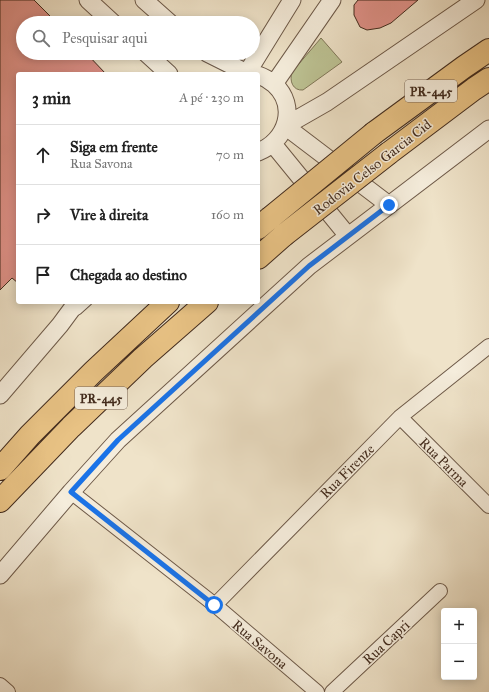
<!DOCTYPE html>
<html lang="pt">
<meta charset="utf-8">
<style>
body{margin:0;font-family:"IM FELL Great Primer",serif;background:#f2f2f2;color:#222}
.controls{position:absolute;right:12px;bottom:12px;display:grid;overflow:hidden;border-radius:4px;box-shadow:0 2px 10px #0003}
.controls button{width:36px;height:36px;display:grid;place-items:center;padding:0;border:0;border-bottom:1px solid #e0e0e0;background:#fff;color:#222;font:20px sans-serif}
.stop{position:absolute;width:12px;height:12px;margin:-9px;border:3px solid #1a73e8;border-radius:50%;background:#fff}
.stop.end{background:#1a73e8;border-color:#fff;box-shadow:0 1px 4px #0008}
.list{margin:0;padding:0;list-style:none}
h2{display:flex;justify-content:space-between;align-items:center;height:52px;margin:0;padding:0 16px;font-size:17px}
h2 small{font-size:13px;font-weight:400;color:#767676}
.list li{display:grid;grid-template-columns:26px 1fr auto;gap:12px;align-items:center;box-sizing:border-box;height:60px;padding:0 16px;border-top:1px solid #e0e0e0}
.list b{display:block;font-size:15px;white-space:nowrap}
.list p{margin:0;font-size:13px;white-space:nowrap;color:#767676}
.list em{font-size:13px;font-style:normal;color:#767676}
.icon{flex:none;width:22px;height:22px;fill:none;stroke:currentColor;stroke-width:2;stroke-linecap:round;stroke-linejoin:round}
.map{position:relative;flex:none;width:489px;height:692px;overflow:hidden}
.search{position:absolute;background:#fff;box-shadow:0 2px 10px #0003;left:16px;top:16px;width:244px;height:44px;display:flex;align-items:center;gap:10px;box-sizing:border-box;padding:0 14px;border-radius:22px;color:#767676;font-size:15px}
.panel{position:absolute;background:#fff;box-shadow:0 2px 10px #0003;left:16px;top:72px;width:244px;height:232px;border-radius:4px}
.map>svg:first-child{display:block}
.green{fill:#bdc394;stroke:#807758}
.building{fill:#df9188;stroke:#422b1d}
.lines{fill:none;stroke-linecap:round;stroke-linejoin:round}
.service-casing{stroke:#6d5948;stroke-width:9}
.minor-casing{stroke:#6d5948;stroke-width:16}
.tertiary-casing{stroke:#6d5948;stroke-width:19}
.motorway-casing{stroke:#422b1d;stroke-width:24}
.service{stroke:#f5eddc;stroke-width:7}
.minor{stroke:#f5eddc;stroke-width:14}
.tertiary{stroke:#f5eddc;stroke-width:17}
.motorway{stroke:#e8c284;stroke-width:22}
.motorway-bridge-casing{stroke:#422b1d;stroke-width:24;stroke-linecap:butt}
.motorway-bridge{stroke:#e8c284;stroke-width:22}
.route{stroke:#1a73e8;stroke-width:5}
.labels{text-anchor:middle;stroke-width:3;stroke-linejoin:round;paint-order:stroke}
.shield{fill:#f5eddc;stroke:#786556;stroke-width:1}
.shield-label{font-size:13px;font-weight:bold;fill:#422b1d}
.street-label{font-size:14px;fill:#422b1d;stroke:#f5eddc}
</style>
<div class="map">
<svg width="489" height="692" viewBox="0 0 489 692">
<rect width="100%" height="100%" fill="#efe3c9"/>
<filter id="stains"><feTurbulence type="fractalNoise" baseFrequency=".005" numOctaves="4"/><feColorMatrix values="0 0 0 0 .2 0 0 0 0 .09 0 0 0 0 .02 0 0 0 .5 -.17"/></filter>
<radialGradient id="worn" r=".72"><stop offset=".6" stop-color="#630" stop-opacity="0"/><stop offset="1" stop-color="#630" stop-opacity=".3"/></radialGradient>
<!-- green -->
<path class="green" d="M321 38 342 62 303 90C293 91 289 81 292 72Z"/>
<!-- building -->
<path class="building" d="M0 0H34L57 23H23V53H86L106 74H18V283L12 278 0 290Z
M358 0H418L391 23 380 28 367 30 360 27 354 15V5Z"/>
<g class="lines">
<!-- service casing -->
<g class="service-casing">
<path id="service" d="M78 311 88 302"/>
</g>
<!-- minor casing -->
<g class="minor-casing">
<path id="minor" d="M400 417 489 506
M71 492 215 605 317 692
M215 605 400 417 489 346
M0 685 8 692
M332 692 440 591"/>
</g>
<!-- tertiary casing -->
<g class="tertiary-casing">
<path id="tertiary" d="M88 0 113 23
M144 0 170 23
M146 53 169 74
M207 53 247 73 292 0
M258 75C264 77 269 80 274 84 298 106 287 141 258 152
M274 84 332 0
M273 144 348 236
M389 205 285 126 327 102 476 0
M0 395 60 325 77 302
M0 575 71 492 118 440 309 266 489 129"/>
</g>
<!-- motorway casing -->
<g class="motorway-casing">
<path id="motorway" d="M374 133 464 67 489 50
M389 153 474 89 489 79
M258 228 270 218
M258 258 284 235
M0 469 30 435 94 371 168 302
M0 501 71 427 143 358 207 302"/>
</g>
<!-- service -->
<use href="#service" class="service"/>
<!-- minor -->
<use href="#minor" class="minor"/>
<!-- tertiary -->
<use href="#tertiary" class="tertiary"/>
<!-- motorway -->
<use href="#motorway" class="motorway"/>
<!-- motorway-bridge casing -->
<g class="motorway-bridge-casing">
<path id="motorway-bridge" d="M270 218 374 133
M284 235 389 153"/>
</g>
<!-- motorway-bridge -->
<use href="#motorway-bridge" class="motorway-bridge"/>
</g>
<g class="lines">
<!-- route -->
<path class="route" d="M214 605 71 492 118 440 309 266 389 205"/>
</g>
<g class="labels">
<!-- shield labels -->
<g class="shield">
<rect x="405" y="80" width="52" height="22" rx="3"/>
<rect x="75" y="387" width="52" height="22" rx="3"/>
</g>
<g class="shield-label">
<text x="431" y="96">PR-445</text>
<text x="101" y="403">PR-445</text>
</g>
<!-- street labels -->
<g class="street-label">
<text transform="translate(372 167) rotate(-38)" y="5">Rodovia Celso Garcia Cid</text>
<text transform="translate(444 462) rotate(45)" y="5">Rua Parma</text>
<text transform="translate(347 471) rotate(-45)" y="5">Rua Firenze</text>
<text transform="translate(386 642) rotate(-43)" y="5">Rua Capri</text>
<text transform="translate(260 644) rotate(40)" y="5">Rua Savona</text>
</g>
</g>
<rect width="100%" height="100%" filter="url(#stains)"/>
<rect width="100%" height="100%" fill="url(#worn)"/>
</svg>
<div class="controls">
<button>+</button>
<button>−</button>
</div>
<div class="stop" style="left:214px;top:605px"></div>
<div class="stop end" style="left:389px;top:205px"></div>
<div class="search"><svg class="icon" aria-label="search" viewBox="0 0 24 24"><circle cx="10" cy="10" r="6"/><path d="M15 15l6 6"/></svg>Pesquisar aqui</div>
<section class="panel">
<h2>3 min<small>A pé · 230 m</small></h2>
<ul class="list">
<li><svg class="icon" aria-label="ahead" viewBox="0 0 24 24"><path d="M12 20V5M6 11l6-6 6 6"/></svg><div><b>Siga em frente</b><p>Rua Savona</p></div><em>70 m</em></li>
<li><svg class="icon" aria-label="right" viewBox="0 0 24 24"><path d="M7 20v-9h11M14 6l5 5-5 5"/></svg><div><b>Vire à direita</b></div><em>160 m</em></li>
<li><svg class="icon" aria-label="arrive" viewBox="0 0 24 24"><path d="M6 21V4h12l-3 4 3 4H6"/></svg><div><b>Chegada ao destino</b></div></li>
</ul>
</section>
</div>
